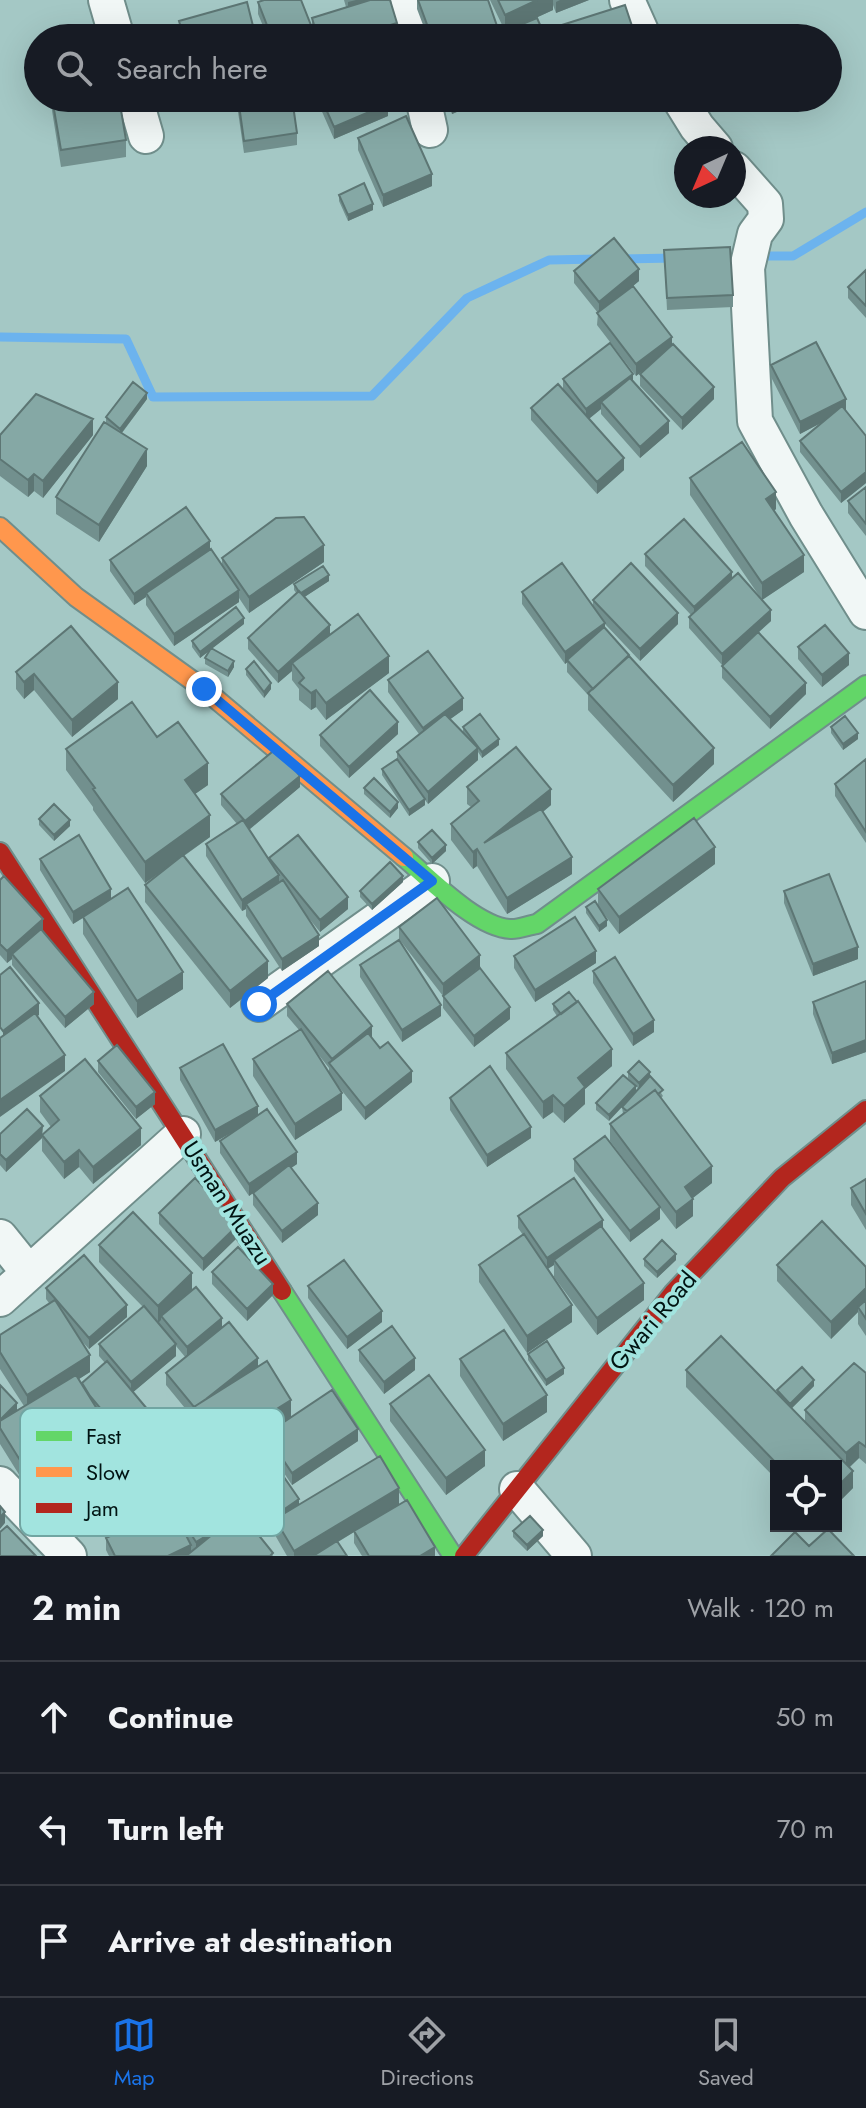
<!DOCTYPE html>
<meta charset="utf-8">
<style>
body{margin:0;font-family:Jost,sans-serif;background:#20242c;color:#f1f3f6}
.controls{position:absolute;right:24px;bottom:24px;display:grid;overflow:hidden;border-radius:0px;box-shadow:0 8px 32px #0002}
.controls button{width:72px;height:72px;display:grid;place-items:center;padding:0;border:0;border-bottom:2px solid #363941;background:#171b24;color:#f1f3f6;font:40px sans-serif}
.compass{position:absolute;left:674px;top:136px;width:72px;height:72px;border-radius:50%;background:#171b24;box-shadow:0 8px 32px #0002;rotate:224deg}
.stop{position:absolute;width:24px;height:24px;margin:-18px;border:6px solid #1a73e8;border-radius:50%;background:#fff}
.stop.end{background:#1a73e8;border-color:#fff;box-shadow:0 2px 8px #0008}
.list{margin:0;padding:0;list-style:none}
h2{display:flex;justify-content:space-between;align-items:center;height:104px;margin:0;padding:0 32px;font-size:34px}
h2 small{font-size:26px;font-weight:400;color:#9ea1a6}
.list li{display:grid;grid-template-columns:52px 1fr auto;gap:24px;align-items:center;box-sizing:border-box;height:112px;padding:0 32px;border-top:2px solid #363941}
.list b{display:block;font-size:30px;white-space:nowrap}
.list em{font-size:26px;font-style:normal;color:#9ea1a6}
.icon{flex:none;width:44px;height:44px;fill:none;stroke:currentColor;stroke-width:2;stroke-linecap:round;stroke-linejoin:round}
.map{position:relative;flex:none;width:866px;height:1556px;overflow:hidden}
.search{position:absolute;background:#171b24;box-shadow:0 8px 32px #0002;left:24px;right:24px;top:24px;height:88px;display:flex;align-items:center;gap:20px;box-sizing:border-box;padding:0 28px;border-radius:44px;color:#9ea1a6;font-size:30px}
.sheet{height:440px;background:#171b24}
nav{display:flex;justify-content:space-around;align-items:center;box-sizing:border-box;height:112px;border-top:2px solid #363941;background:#171b24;font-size:22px;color:#9ea1a6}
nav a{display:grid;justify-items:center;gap:4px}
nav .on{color:#1a73e8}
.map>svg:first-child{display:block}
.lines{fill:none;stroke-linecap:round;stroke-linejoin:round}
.stream{stroke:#6cb3ee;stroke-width:9}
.street-casing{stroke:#708e8b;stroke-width:38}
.fast-casing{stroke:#708e8b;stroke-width:22}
.slow-casing{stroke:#708e8b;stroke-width:22}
.jam-casing{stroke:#708e8b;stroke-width:22}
.street{stroke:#f1f7f6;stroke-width:34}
.fast{stroke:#63d668;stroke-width:18}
.slow{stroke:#ff974d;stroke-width:18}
.jam{stroke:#b3261e;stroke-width:18}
.wall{fill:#72908e;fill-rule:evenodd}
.shaded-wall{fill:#5d7674}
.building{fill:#85a8a5;stroke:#5d7674;stroke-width:2}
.route{stroke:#1a73e8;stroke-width:10}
.labels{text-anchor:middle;stroke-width:8;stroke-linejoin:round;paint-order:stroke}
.street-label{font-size:24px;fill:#001312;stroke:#a2e4df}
.key{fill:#a2e4df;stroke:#71a5a2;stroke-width:2}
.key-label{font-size:22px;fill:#001312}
</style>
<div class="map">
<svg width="866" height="1556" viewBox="0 0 866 1556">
<rect width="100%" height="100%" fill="#a4c8c5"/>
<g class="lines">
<!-- stream -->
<path class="stream" d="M757 256H793L866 212
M621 259 675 258
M0 337 126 339 153 397 372 396 467 298 549 260 599 259"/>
<!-- street casing -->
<g class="street-casing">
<path id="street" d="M106 0 117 38
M402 0 410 38
M627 0 644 38
M135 98 146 136
M423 98 430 130
M679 98 697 127 715 148
M734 169 765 204 766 219 755 234 747 268 755 421 806 515 866 612
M259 1004 432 881
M0 1237 29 1273
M0 1299 183 1134
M0 1484 69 1556
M517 1489 574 1556"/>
</g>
<!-- fast casing -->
<g class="fast-casing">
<path id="fast" d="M404 857C429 878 478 929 512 929 520 929 529 925 537 924L866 685
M282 1291 453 1556"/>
</g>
<!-- slow casing -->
<g class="slow-casing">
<path id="slow" d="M0 527 76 597 204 689 404 857"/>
</g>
<!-- jam casing -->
<g class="jam-casing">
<path id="jam" d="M0 852 282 1291
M464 1556 673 1293 782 1178 866 1110"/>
</g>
<!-- street -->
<use href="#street" class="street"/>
<!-- fast -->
<use href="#fast" class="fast"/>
<!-- slow -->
<use href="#slow" class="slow"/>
<!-- jam -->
<use href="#jam" class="jam"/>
</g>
<!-- wall -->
<path class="wall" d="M344 0H391L397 35 387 38H268L258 14V2L312 27V18L346 7Z
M417 0H488L497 34 505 31 490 0H589L556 13 553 5V10L522 24 546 38H428L417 9Z
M179 21 256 38H181L179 32Z
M562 25 636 38H562Z
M50 98H119L126 140V157L61 167Z
M236 98H292L297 133V145L244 153Z
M316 98H385L388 116 334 139Z
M445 98H490L452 114Z
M358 138 432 186 383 207 358 150Z
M339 195 373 210 348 221 339 201Z
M664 250 733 295V307L667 310Z
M866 270V318L848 298V287Z
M574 271 639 281 633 286 672 345 714 399 682 430 640 386V374L653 363 636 376 597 325 598 313 574 283Z
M771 365 846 411 866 436V483L841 503 800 452V441L822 422 800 434 771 377Z
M563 379 633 381 669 433 640 458 601 414V409L589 419 624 470 597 494 531 420V408L563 389Z
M147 399 122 433 147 466 99 542 56 514V497L106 423V417Z
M0 435H93L43 498 34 491 28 497 0 476Z
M690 478 776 509 774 511 804 572 762 600 771 621 759 632 806 694 770 729 722 678V666L741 648 722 665 689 628V617L691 615 645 566V554L732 578 762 600 690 495Z
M866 487V536L848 513V501Z
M210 550 222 565V558L324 562 249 613 239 598V602L174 646 146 605V597L134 605 110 571V560Z
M329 581 304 597 330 635 389 673 326 720 316 707 311 710 299 700V689L292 680V671L278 683 248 649V638L297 594 294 590V584Z
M522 592 593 606V600L678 624 640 661 605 624V629L629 657 714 764 673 802 588 710V695L567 672V662L565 664 522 604Z
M244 624 212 648 234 667 228 677 205 664V658L209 651 200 658 192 647V641Z
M71 626 118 699 72 737 34 690 24 699 16 689V672Z
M798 647 849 665 822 687 798 659Z
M246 669 271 689 264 698 246 675Z
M388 680 463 710 450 719 463 733V727L499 745 482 758 478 752V760L428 804 425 800V805L409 816 382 775V769L397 760V752L419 734 388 692Z
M831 727 858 739 843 750 831 733Z
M398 734 349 778 320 746V735Z
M157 737 208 785 195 794 210 837 184 856 268 978 230 1008 145 902V885L173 864 145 883 93 810V807L66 770V749Z
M866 759V843L835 796V784Z
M300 787 249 830 269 861V858L348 909 320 932 307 916 319 946 282 971 246 916V909L242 911 206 856V844L237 824 221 805V794Z
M467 787 551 805 543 812 572 874 507 914 477 866 473 869 451 840V824L471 807 467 804Z
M364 788 398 808 390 818 364 794Z
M39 819 70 826 54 841 39 825Z
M418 842 446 851 432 864 418 848Z
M40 859 111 899 183 989 137 1018 83 934V918L73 924 40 870Z
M715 864 619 934 598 906V889Z
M0 880 43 930 42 931 94 1004 65 1028 12 965V959L7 963 0 955Z
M403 882 372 910 360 897V891Z
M784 891 858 959 813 976 784 903Z
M586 907 607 926 599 932 586 913Z
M399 927 480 967 443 996 399 939Z
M514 956 596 963 535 1002 514 968Z
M360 965 441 1016 402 1042 360 977Z
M593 971 654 1032 633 1046 593 983Z
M866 981V1052L832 1064 813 1014V1002Z
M443 996 510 1019 474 1047 443 1008Z
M287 1004 372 1038 412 1082 365 1120 339 1087 342 1110 295 1140 253 1076V1059L299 1030 287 1016ZM314 1049 329 1068V1072Z
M553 1004 612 1066 585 1089V1104L564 1123 553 1112 543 1119 506 1069V1053L557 1016 553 1010Z
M98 1061 155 1104 136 1119 98 1072Z
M180 1068 258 1115 297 1164 291 1168 318 1215 282 1243 253 1205V1193L254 1192 249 1196 220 1153V1141L238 1128 215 1142 180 1080Z
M628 1072 650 1076 663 1096 661 1098 712 1183 693 1198V1216L676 1229 660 1208V1219L630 1242 574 1171V1159L646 1188 610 1141V1124L623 1114 622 1107 639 1089 628 1078Z
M623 1075 609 1121 596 1110V1103Z
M40 1096 141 1145 93 1184 79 1167 64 1179 42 1151V1138L6 1172 0 1165V1134H43L51 1127 40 1112Z
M450 1098 531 1138 487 1167 450 1110Z
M866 1179V1230L851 1205V1188Z
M159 1213 239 1236 203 1271 159 1224Z
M518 1216 603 1228 644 1300 597 1335 554 1277V1265L548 1269 572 1322 527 1353 479 1282V1265L523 1235 518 1228Z
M99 1245 192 1290 222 1328 257 1438 299 1504H399L435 1556H362L354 1543V1532L338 1542 347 1556H287L275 1535V1527L260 1537 273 1556H109L106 1550V1538L167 1508 163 1501V1497L151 1504 137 1480V1487L74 1525 52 1490V1478L119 1445V1442L102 1422V1434L23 1481 0 1444V1385L17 1410 24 1406 0 1369V1335L49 1303 46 1299V1288L127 1317 89 1349 80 1339 90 1372 79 1379 82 1383 105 1363 99 1356V1344L143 1307 99 1262ZM176 1346 186 1358 166 1373V1385L189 1413V1427L213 1465 217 1463V1473L259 1536 192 1472 148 1421 133 1392 176 1356Z
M644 1259 676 1260 657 1278 644 1266Z
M777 1265 866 1267V1336L858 1324V1312L831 1339 777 1281Z
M212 1272 273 1295 247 1321 212 1284Z
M308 1286 382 1322 347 1349 308 1298Z
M359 1350 415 1370 384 1394 359 1361Z
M528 1354 564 1374 546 1386 528 1360Z
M460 1359 547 1412 503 1441 460 1376Z
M686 1370 777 1393V1390L814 1386 792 1408 805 1421V1410L866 1373V1464L859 1458 850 1467 853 1488 836 1505V1466H776V1479L686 1387Z
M390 1404 485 1466 446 1495 390 1421Z
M266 1434 358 1441 292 1485 266 1446Z
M513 1531 543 1536 527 1551 513 1537Z"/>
<!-- shaded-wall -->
<path class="shaded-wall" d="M356 0H391L348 14V2Z
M537 0H553V10L505 32V15Z
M560 0H589L556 13V2Z
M397 23V35L387 38H348Z
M497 26V37L465 38Z
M452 98H490L452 114Z
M388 104V116L334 139V127Z
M432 174V186L383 207V195Z
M373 204V210L348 221V215Z
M639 269V281L599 314V302Z
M672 337V349L636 376V364Z
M633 374V385L601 402V409L586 421V409Z
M714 387V399L682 430V418Z
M147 393V399L120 435V429Z
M846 399V410L800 434V422Z
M93 419V435L43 498V481Z
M669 421V433L640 458V447Z
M147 449V466L99 542V525Z
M624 458V470L597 494V482Z
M866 472V483L841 503V492Z
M34 474V491L28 497V480Z
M776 492V509L766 516V499Z
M210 541V553L146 593V597L134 605V594Z
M324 545V562L249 613V597Z
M804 555V572L762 600V583Z
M732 572V583L694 618V607Z
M329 575V581L300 600V594Z
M239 590V602L174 646V634Z
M771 610V621L722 665V654Z
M678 613V624L640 661V649Z
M244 618V624L200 658V652Z
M605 623V635L565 664V652Z
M330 625V637L292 663V671L278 683V672Z
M849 653V665L822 687V675Z
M389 656V673L326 720V703Z
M234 661V667L228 677V671Z
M34 674V690L24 699V682Z
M118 682V699L72 737V720Z
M271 683V689L264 698V692Z
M806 683V694L770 729V717Z
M316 690V707L311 710V693Z
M463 698V710L423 739V728Z
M398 722V734L349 778V767Z
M858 733V739L843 750V744Z
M499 739V745L482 758V752Z
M478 748V760L428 804V792Z
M714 748V764L673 802V785Z
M208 763V785L185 801V780Z
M300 776V787L245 833V821Z
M551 789V805L484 860V843Z
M425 799V805L409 816V810Z
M398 802V808L390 818V812Z
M210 815V837L145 883V862Z
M70 820V826L54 841V835Z
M446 845V851L432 864V858Z
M715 847V864L619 934V917Z
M477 849V866L473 869V852Z
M572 857V874L507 914V898Z
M279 875V887L246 904V909L242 911V900Z
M403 876V882L372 910V904Z
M111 889V900L73 924V912Z
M348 897V909L320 932V920Z
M43 919V930L14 957 12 954V959L7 963V951Z
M607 920V926L599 932V926Z
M319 935V946L282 971V959Z
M858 947V959L813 976V964Z
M596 951V963L535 1002V990Z
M480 955V967L443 996V984Z
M268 961V978L230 1008V991Z
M183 972V989L137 1018V1001Z
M94 992V1004L65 1028V1017Z
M39 1003V1015L3 1043V1031Z
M441 1005V1016L402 1042V1030Z
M510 1007V1019L474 1047V1036Z
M654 1020V1032L633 1046V1034Z
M372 1026V1038L332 1066V1059Z
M866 1040V1052L832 1064V1053Z
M612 1049V1066L585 1089V1104L564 1123V1106L578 1078Z
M65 1055V1071L0 1117V1100Z
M412 1071V1082L365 1120V1108Z
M650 1072V1078L639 1089V1083Z
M636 1086V1092L609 1121V1115Z
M155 1092V1104L136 1119V1107Z
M342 1093V1110L295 1140V1124Z
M553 1095V1112L543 1119V1102Z
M258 1106V1118L215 1142V1130Z
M43 1126 42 1138 6 1172V1160Z
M531 1127V1138L487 1167V1155Z
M141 1128V1145L93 1184V1167Z
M79 1150V1167L64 1179V1162Z
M297 1152V1164L249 1196V1184Z
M712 1166V1183L685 1204V1187Z
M693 1199V1216L676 1229V1212Z
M318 1203V1215L282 1243V1231Z
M660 1207V1219L630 1242V1231Z
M603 1220V1232L554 1260V1265L547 1269V1258Z
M239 1224V1236L203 1271V1259Z
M676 1254V1260L657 1278V1272Z
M192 1273V1290L161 1316V1320L158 1323V1306Z
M644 1283V1300L597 1335V1318Z
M273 1284V1295L247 1321V1309Z
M866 1288V1305L858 1307V1312L831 1339V1322Z
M127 1305V1317L89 1349V1338Z
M572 1305V1322L527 1353V1336Z
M382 1311V1322L347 1349V1337Z
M222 1318V1329L187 1359V1347Z
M176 1344V1356L131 1394V1382Z
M90 1355V1372L27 1412V1395Z
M258 1358V1369L195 1408Z
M415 1358V1370L384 1394V1382Z
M564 1368V1374L546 1386V1380Z
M814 1380V1386L790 1410V1404Z
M547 1395V1412L503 1441V1424Z
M291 1400V1417L213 1465V1449Z
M17 1403V1414L0 1420Z
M148 1410V1421L121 1442V1433Z
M102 1417V1434L23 1481V1465Z
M358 1429V1441L292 1485V1473Z
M859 1442V1458L846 1470V1453Z
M485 1450V1466L446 1495V1478Z
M192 1468V1480L163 1490V1497L151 1504V1492Z
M853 1471V1488L836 1505V1488Z
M137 1475V1487L74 1525V1514Z
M399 1488V1505L314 1556H294V1551Z
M299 1499V1511L275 1519V1527L260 1538V1526Z
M5 1512V1523L0 1529V1517Z
M237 1517 196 1554V1542Z
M543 1530V1536L527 1551V1545Z
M191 1545V1556H168Z
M435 1547V1556H420Z"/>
<!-- building -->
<path class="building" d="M264 0H301L316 38H272L258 2Z
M370 0H390L397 23 348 38H318L312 18Z
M418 0H488L497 26 465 38H432Z
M498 0H537L505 15Z
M247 2 256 38H184L179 21Z
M625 5 636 38H566L562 25Z
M537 18 546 38H488Z
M162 35 163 38H146Z
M52 98H119L126 140 61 150Z
M238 98H292L297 133 244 141Z
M321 98H385L388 104 334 127Z
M406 116 432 174 383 195 358 138Z
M364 183 373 204 348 215 339 195Z
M614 238 639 269 599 302 574 271Z
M730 247 733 295 667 298 664 250Z
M866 270V306L848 287Z
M633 286 672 337 636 364 597 313Z
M816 342 846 399 800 422 771 365Z
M610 343 633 374 586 409 563 379Z
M673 344 714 387 682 418 640 374Z
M630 378 669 421 640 447 601 402Z
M133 382 147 393 120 429 106 417Z
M558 384 624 458 597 482 531 408Z
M36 394 93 419 43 481 34 474 28 480 0 459V435Z
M842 406 866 436V472L841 492 800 441Z
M104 422 147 449 99 525 56 497Z
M742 442 776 492 766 499 804 555 762 583 690 478Z
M866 487V524L848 501Z
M186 507 210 541 134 594 110 560Z
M304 517 324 545 249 597 222 558 276 518Z
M684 519 732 572 694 607 645 554Z
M211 549 239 590 174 634 146 593Z
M562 563 605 623 565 652 522 592Z
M631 563 678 613 640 649 593 600Z
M323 566 329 575 301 593 299 592 294 584Z
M738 573 771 610 722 654 689 617Z
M299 591 330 625 278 672 248 638Z
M236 607 244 618 200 652 192 641Z
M358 614 389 656 326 703 316 690 311 693 299 683 304 678 292 663Z
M825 625 849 653 822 675 798 647Z
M71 626 118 682 72 720 34 674 24 682 16 672Z
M604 627 629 655 593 689 567 660Z
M758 632 806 683 770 717 722 666Z
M211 648 234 661 228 671 205 658Z
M428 651 463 698 423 728 388 680Z
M629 656 714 748 673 785 588 693Z
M254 661 271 683 264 692 246 669Z
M370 690 398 722 349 767 320 735Z
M132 702 157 737 178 722 208 763 185 780 210 815 145 862 93 789 95 788 66 749Z
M445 714 478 748 428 792 397 752Z
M480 714 499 739 482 752 463 727Z
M845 716 858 733 843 744 831 727Z
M516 747 551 789 484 843 541 809 572 857 507 898 477 849 473 852 451 824 479 801 467 787Z
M277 748 300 776 245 821 221 794Z
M397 759 425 799 409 810 382 769Z
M866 759V832L835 784Z
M374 778 398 802 390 812 364 788Z
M54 804 70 820 54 835 39 819Z
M694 818 715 847 619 917 598 889Z
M243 820 279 875 242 900 206 844Z
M432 830 446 845 432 858 418 842Z
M79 835 111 889 73 912 40 859Z
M298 835 348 897 320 920 269 858Z
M183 855 268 961 230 991 145 885Z
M390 862 403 876 372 904 360 891Z
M829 874 858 947 813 964 784 891Z
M4 876 43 919 7 951 0 944V880Z
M283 880 319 935 282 959 246 904Z
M128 888 183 972 137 1001 83 917Z
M437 898 480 955 443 984 399 927Z
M595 901 607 920 599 926 586 907Z
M575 917 596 951 535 990 514 956Z
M41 929 94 992 65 1017 12 954Z
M399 940 441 1005 402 1030 360 965Z
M615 957 654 1020 633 1034 593 971Z
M10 967 39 1003 3 1031 0 1027V975Z
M480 968 510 1007 474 1036 443 996Z
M328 971 372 1026 332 1059 287 1004Z
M866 981V1040L832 1053 813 1002Z
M569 992 577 1002 561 1014 553 1004Z
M578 1001 612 1049 578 1078 585 1087 564 1106 553 1095 543 1102 506 1053Z
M35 1013 65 1055 0 1100V1038Z
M301 1029 342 1093 295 1124 253 1059Z
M368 1033 380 1048 388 1042 412 1071 365 1108 329 1063Z
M223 1044 258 1106 215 1130 180 1068Z
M117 1045 155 1092 136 1107 98 1061Z
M85 1059 141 1128 93 1167 79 1150 64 1162 42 1135 59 1120 40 1096Z
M639 1061 650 1072 639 1083 628 1072Z
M490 1066 531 1127 487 1155 450 1098Z
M623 1075 636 1086 609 1115 596 1103Z
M650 1076 663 1090 658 1094 655 1090 627 1111 622 1107Z
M655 1090 712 1166 685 1187 693 1199 676 1212 610 1124Z
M27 1109 43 1126 6 1160 0 1154V1134Z
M267 1109 297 1152 249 1184 220 1141Z
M605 1136 660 1207 630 1231 574 1159Z
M289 1165 318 1203 282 1231 253 1193Z
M195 1178 239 1224 203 1259 159 1213Z
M574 1178 603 1220 547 1258 518 1216Z
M866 1179V1214L851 1188Z
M133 1212 192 1273 158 1306 99 1245Z
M822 1221 866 1267V1288L831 1322 777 1265Z
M601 1226 644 1283 597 1318 554 1260Z
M524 1234 572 1305 527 1336 479 1265Z
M662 1240 676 1254 657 1272 644 1259Z
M238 1247 273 1284 247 1309 212 1272Z
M84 1255 127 1305 89 1338 46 1288Z
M344 1260 382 1311 347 1337 308 1286Z
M196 1287 222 1318 187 1347 161 1316Z
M55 1300 90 1355 27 1395 0 1352V1335Z
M866 1300V1319L858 1307Z
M144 1306 176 1344 131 1382 99 1344Z
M229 1322 258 1358 206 1399 194 1407 166 1373Z
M392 1326 415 1358 384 1382 359 1350Z
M504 1330 547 1395 503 1424 460 1359Z
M721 1336 853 1471 836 1488V1466H779L686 1370Z
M547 1341 564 1368 546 1380 528 1354Z
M107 1361 148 1410 121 1433 90 1396 82 1383Z
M267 1361 291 1400 213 1449 189 1410Z
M854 1363 866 1373V1447L859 1442 846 1453 805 1410Z
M802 1367 814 1380 790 1404 777 1390Z
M76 1375 102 1417 23 1465 0 1428V1421Z
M429 1375 485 1450 446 1478 390 1404Z
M0 1385 17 1403 0 1420Z
M332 1390 358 1429 292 1473 266 1434Z
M255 1435 299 1499 260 1526 217 1461Z
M380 1456 399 1488 294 1551 275 1519Z
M204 1464 236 1515 226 1524 196 1542 163 1490Z
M407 1500 435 1547 420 1556H369L354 1531Z
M0 1506 5 1512 0 1517Z
M171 1506 191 1545 168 1556H115L106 1538Z
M240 1512 273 1553 270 1556H186Z
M530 1516 543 1530 527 1545 513 1531Z
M7 1526 36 1556H0V1532Z
M828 1529 854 1556H771L795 1532 809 1546Z
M337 1541 347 1556H313Z"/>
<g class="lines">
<!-- route -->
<path class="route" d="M204 689 432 881 259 1004"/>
</g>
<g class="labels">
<!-- street labels -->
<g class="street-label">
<text transform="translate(227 1203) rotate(57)" y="8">Usman Muazu</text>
<text transform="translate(653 1321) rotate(-50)" y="8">Gwari Road</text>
</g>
</g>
<!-- legend -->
<rect x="20" y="1408" width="264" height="128" rx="12" class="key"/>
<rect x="36" y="1431" width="36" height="10" fill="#63d668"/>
<rect x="36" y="1467" width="36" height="10" fill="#ff974d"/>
<rect x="36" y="1503" width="36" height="10" fill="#b3261e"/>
<g class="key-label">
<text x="86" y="1444">Fast</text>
<text x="86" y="1480">Slow</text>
<text x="86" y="1516">Jam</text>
</g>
</svg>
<div class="controls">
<button><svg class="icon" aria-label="locate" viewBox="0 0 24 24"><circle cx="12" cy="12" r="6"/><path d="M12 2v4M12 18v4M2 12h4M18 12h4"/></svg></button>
</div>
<svg class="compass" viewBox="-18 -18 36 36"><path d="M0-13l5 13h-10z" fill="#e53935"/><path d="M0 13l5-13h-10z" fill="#9ea1a6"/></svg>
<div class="stop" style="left:259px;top:1004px"></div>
<div class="stop end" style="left:204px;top:689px"></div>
<div class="search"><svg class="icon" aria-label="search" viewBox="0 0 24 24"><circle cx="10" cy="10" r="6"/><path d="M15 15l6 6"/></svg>Search here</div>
</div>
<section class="sheet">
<h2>2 min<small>Walk · 120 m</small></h2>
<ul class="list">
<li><svg class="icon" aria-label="ahead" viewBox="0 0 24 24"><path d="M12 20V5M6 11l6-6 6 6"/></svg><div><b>Continue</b></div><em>50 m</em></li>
<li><svg class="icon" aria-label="left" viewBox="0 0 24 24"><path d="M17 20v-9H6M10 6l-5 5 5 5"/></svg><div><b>Turn left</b></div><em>70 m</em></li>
<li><svg class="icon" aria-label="arrive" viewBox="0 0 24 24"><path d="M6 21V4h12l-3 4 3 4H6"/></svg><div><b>Arrive at destination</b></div></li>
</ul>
</section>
<nav>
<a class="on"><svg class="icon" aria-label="map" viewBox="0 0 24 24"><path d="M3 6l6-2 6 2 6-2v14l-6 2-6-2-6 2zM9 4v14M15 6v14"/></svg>Map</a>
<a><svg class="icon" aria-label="directions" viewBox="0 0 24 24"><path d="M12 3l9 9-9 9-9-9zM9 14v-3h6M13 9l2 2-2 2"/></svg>Directions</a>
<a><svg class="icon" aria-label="saved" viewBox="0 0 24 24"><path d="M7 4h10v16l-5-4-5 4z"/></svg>Saved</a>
</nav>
